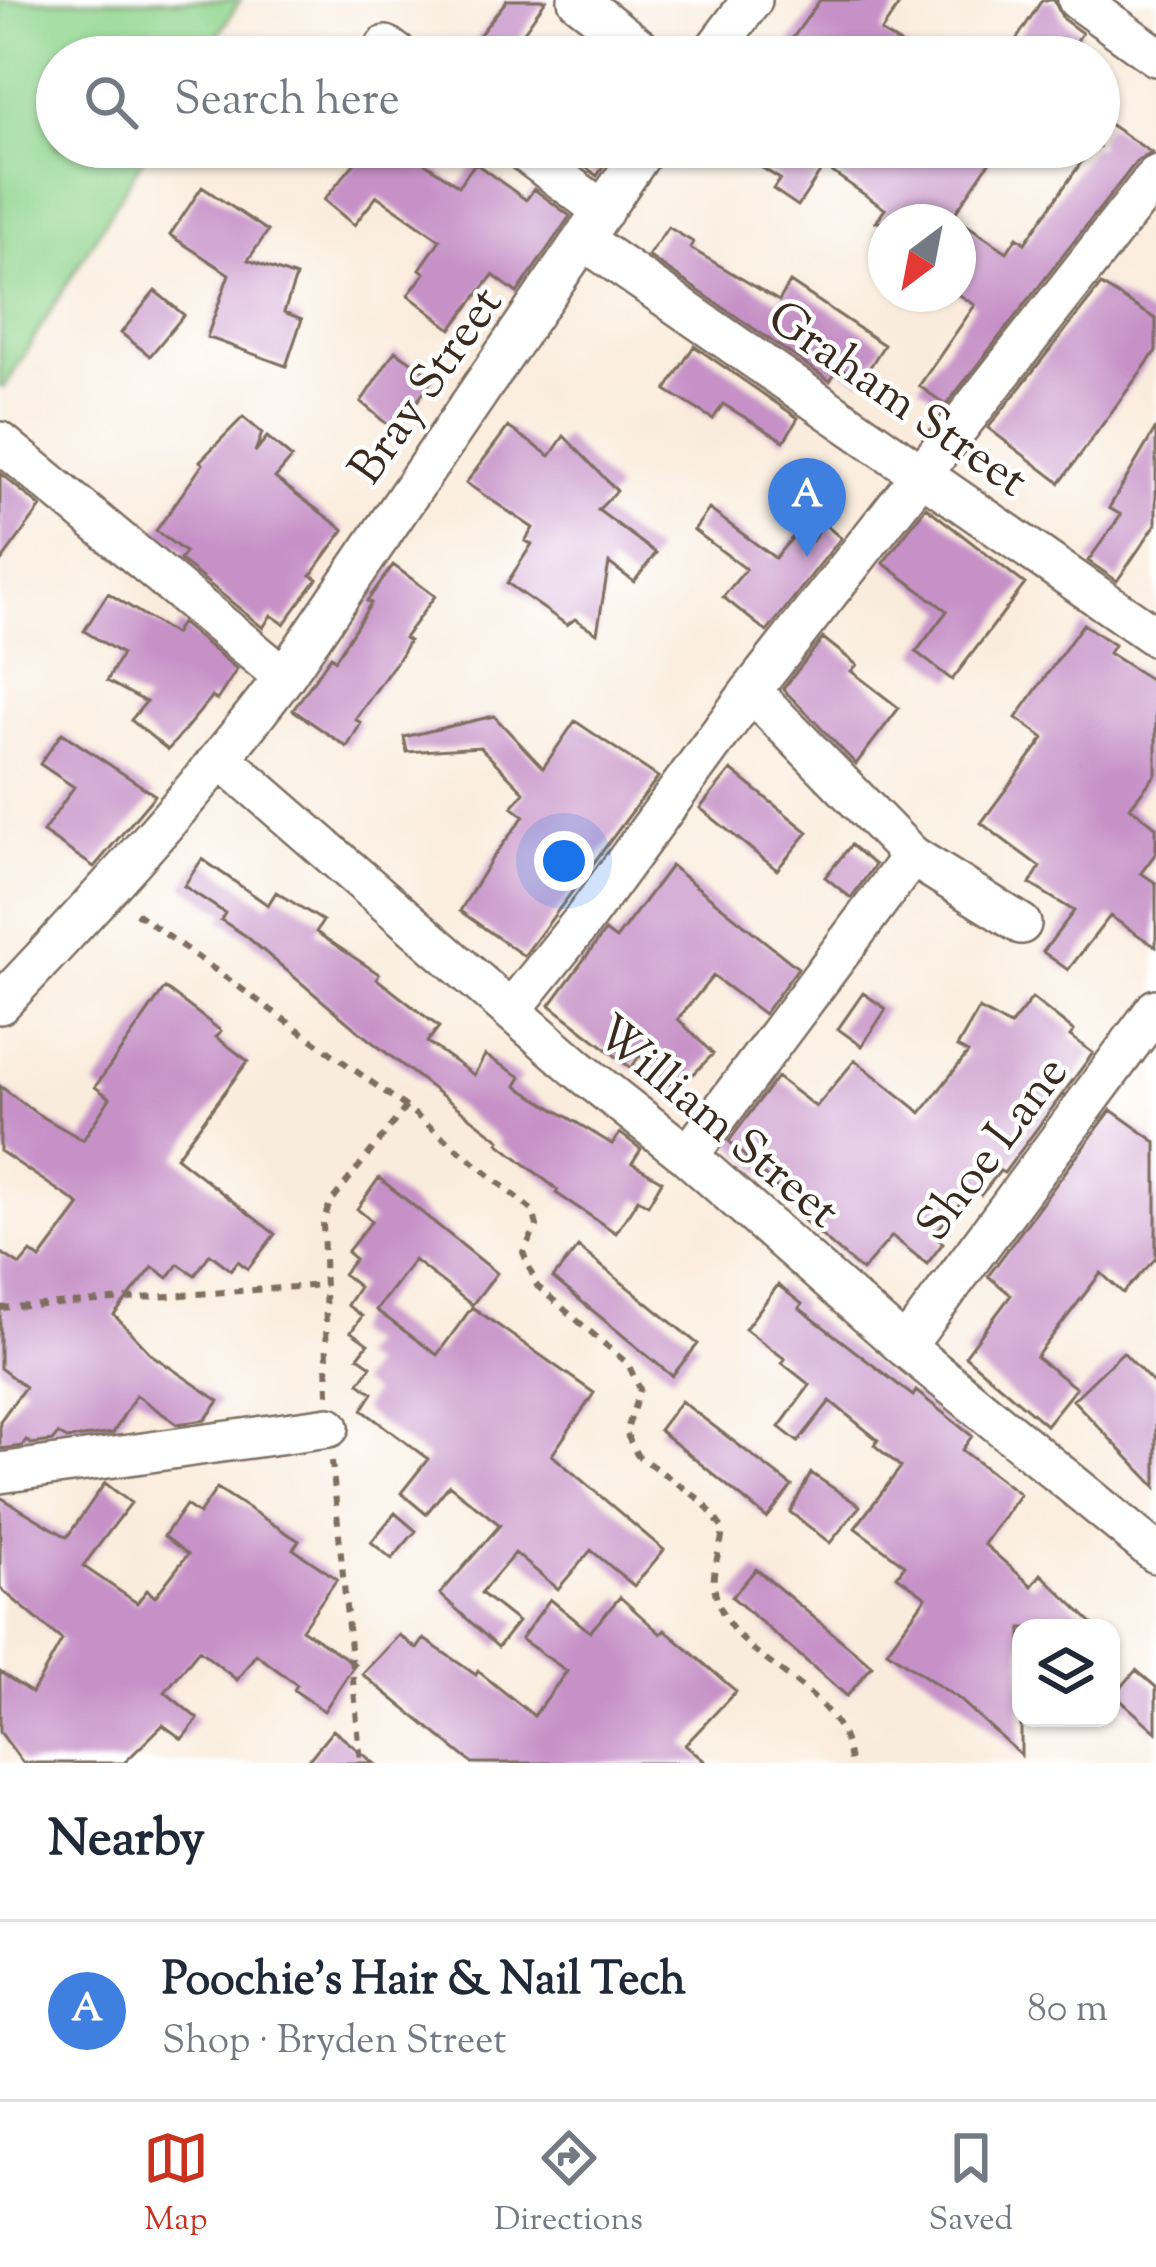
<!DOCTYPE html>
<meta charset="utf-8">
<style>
body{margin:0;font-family:"Sorts Mill Goudy",serif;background:#f6f6f7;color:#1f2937}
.controls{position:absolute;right:36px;bottom:36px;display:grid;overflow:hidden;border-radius:24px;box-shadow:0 3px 9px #0004}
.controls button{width:108px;height:108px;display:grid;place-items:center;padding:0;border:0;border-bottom:3px solid #e0e1e3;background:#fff;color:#1f2937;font:60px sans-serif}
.compass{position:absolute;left:868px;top:204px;width:108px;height:108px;border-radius:50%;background:#fff;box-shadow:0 3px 9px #0004;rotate:212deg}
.you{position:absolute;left:564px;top:861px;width:42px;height:42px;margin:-30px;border:9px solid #fff;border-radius:50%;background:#1a73e8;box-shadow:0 0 0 18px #1a73e833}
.badge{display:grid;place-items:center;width:78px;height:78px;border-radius:50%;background:#c8321e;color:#fff;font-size:39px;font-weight:700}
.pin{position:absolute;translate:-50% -99px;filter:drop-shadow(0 3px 6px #0008)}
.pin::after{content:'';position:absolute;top:63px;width:42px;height:36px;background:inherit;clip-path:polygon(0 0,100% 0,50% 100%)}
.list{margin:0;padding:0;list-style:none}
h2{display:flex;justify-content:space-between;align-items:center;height:156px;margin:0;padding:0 48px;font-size:51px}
h2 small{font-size:39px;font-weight:400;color:#747a83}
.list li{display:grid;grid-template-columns:78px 1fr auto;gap:36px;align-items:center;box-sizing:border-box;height:180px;padding:0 48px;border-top:3px solid #e0e1e3}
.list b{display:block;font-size:45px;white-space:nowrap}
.list p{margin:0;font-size:39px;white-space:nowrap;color:#747a83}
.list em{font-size:39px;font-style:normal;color:#747a83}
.icon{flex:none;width:66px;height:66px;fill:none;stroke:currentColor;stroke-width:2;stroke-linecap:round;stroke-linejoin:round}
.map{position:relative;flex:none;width:1156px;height:1763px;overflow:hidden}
.search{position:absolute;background:#fff;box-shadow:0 3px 9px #0004;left:36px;right:36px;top:36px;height:132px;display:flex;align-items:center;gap:30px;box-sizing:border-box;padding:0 42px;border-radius:66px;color:#747a83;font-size:45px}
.sheet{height:336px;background:#fff}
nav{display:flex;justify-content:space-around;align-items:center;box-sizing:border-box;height:168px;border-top:3px solid #e0e1e3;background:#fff;font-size:33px;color:#747a83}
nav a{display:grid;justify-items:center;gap:6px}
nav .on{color:#c8321e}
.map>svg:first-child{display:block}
.green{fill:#91d58e;stroke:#668056;stroke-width:3}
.building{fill:#c691c7}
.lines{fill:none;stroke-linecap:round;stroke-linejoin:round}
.minor-casing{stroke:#7e6e61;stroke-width:44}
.path{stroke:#7e6e61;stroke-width:6;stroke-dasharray:9 9;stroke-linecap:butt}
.minor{stroke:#fff;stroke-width:39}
.labels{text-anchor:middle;stroke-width:9;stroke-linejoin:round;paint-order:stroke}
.street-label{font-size:48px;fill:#3b2a1e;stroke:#fff}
</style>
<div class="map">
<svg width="1156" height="1763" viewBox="0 0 1156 1763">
<rect width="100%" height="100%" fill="#fff"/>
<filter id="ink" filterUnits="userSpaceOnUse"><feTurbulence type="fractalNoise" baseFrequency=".00833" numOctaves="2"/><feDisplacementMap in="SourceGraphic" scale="24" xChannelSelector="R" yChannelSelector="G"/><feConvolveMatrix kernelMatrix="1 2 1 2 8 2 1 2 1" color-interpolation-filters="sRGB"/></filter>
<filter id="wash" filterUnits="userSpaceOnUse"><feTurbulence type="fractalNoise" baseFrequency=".004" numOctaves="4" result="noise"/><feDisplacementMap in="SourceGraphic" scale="48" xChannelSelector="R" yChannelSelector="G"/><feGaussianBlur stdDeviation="2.7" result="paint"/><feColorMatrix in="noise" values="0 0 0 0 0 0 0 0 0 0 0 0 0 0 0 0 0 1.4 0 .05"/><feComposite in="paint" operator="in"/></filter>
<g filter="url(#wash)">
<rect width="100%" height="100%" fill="#faecdd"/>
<!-- green -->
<path class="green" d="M0 0H240L205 57H57V147H150L4 388 0 387Z"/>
<g id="blocks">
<!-- building -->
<path class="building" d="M507 0H546L506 57H462Z
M820 0H902L881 32 922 57H779Z
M1042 0H1054L1063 19 1082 33 1066 57H1005Z
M1109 124 1152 153 1137 161 946 405 919 386 975 305 958 294V219L1007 252 1017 237 1025 243 1092 147H1099V138Z
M368 147H401L459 186 475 163 526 200 534 189 570 216 517 293 493 275 451 329 408 295 425 273 420 269 440 240 377 196 354 225 324 200Z
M560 147H616L597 176Z
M728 147H971L991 160 949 222H876L885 209 824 166 798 206 773 189 780 179Z
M202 187 268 231 248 260 296 277 284 312 302 319 286 366 207 337 229 274 170 235Z
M668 227 693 242 690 248 779 301 790 282 884 345 861 381 839 367 830 381 648 256Z
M1101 285 1156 319V351L1060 483 988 428Z
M155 291 184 315 150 356 121 333Z
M694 346 798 418 784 441 723 404 713 419 666 390Z
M395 351 434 377 396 432 361 402Z
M243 417 262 433 255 452 267 437 292 458 275 478 344 530 311 575 317 579 284 624 271 615 263 628 180 560 185 552 156 531 203 464 200 461Z
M508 427 550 456 564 436 617 491 598 510 656 553 634 582 609 563 597 633 575 619 567 625 507 583 532 544 525 541 533 528 466 483Z
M1156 428V524L1117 581 1088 561 1121 515 1109 508Z
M0 473 41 507 0 563Z
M926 507 1025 584 952 680 916 652 947 611 883 563Z
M709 509 775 558 798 531 812 541 824 524 841 538 767 632 723 597 746 569 694 530Z
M393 565 435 596 404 638 409 641 397 661 355 719 361 723 347 747 293 710 331 656 335 660 371 603 367 601Z
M108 593 174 634 181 623 237 669 217 700 212 697 168 750 131 720 146 702 107 681 122 654 84 631Z
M1083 624 1114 645 1109 653 1156 683V774L1130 807 1156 827V853L1141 873 1156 883V947L1110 916 1068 970 1043 952 1074 911 1030 884 1040 867 981 823 1044 738 1016 718Z
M823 638 857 665 851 671 899 708 856 764 783 689Z
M494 716 543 768 575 721 658 777 524 956 460 911 491 860 524 816 512 807 524 792 480 747 407 752 404 737Z
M62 733 155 795 94 867 43 832 74 787 40 764Z
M731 770 808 832 777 870 700 808Z
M851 845 875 865 851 898 825 877Z
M202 859 268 905 276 892 323 921 316 932 379 974 377 979 439 1027 427 1042 474 1075 485 1055 521 1077 516 1086 612 1144 620 1133 641 1149 632 1163 662 1181 648 1205 638 1199 616 1233 556 1193 558 1190 498 1143 500 1140 358 1031 246 936 221 920 225 913 184 886Z
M671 866 798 968 764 1014 713 976 678 1019 713 1054 677 1091 640 1055 631 1068 550 1005 605 931 616 939Z
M165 988 221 1031 216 1037 248 1061 176 1157 275 1234 248 1269 238 1261 231 1270 210 1254 195 1275 178 1264 168 1278 153 1267 114 1315 152 1355 219 1401 205 1420 177 1424 136 1395 113 1433 67 1439 58 1434 52 1441 31 1444 26 1440 22 1446 0 1449V1421L25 1387 0 1368V1252L20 1265 31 1252 40 1259 80 1205 0 1151V1086L36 1113 83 1140 110 1098 95 1087Z
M863 993 886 1009 862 1046 838 1029Z
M1032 998 1074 1031 1070 1036 1093 1053 1004 1173 1000 1171 981 1195 972 1189 933 1235 943 1243 927 1264 892 1236 862 1271 793 1211 796 1206 729 1141 777 1077 816 1107 855 1060 921 1113 968 1053 957 1047 979 1009 1010 1026Z
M1111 1110 1156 1142V1258L1123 1293 1101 1273 1036 1357 1076 1388 1046 1425 965 1356 1011 1295 988 1276Z
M379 1178 497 1273 472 1305 414 1260 376 1310 437 1355 472 1307 594 1393 552 1455 664 1550 634 1586 591 1550 558 1589 515 1553 481 1593 518 1622 498 1647 440 1594 500 1525 449 1485 426 1514 401 1493 428 1459 362 1410 373 1393 359 1383 371 1366 358 1357 368 1344 351 1332 362 1316 347 1305 359 1287 343 1274 355 1259 347 1252 372 1221 357 1209Z
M578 1247 698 1344 672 1376 553 1278Z
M778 1285 802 1304 799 1308 913 1396 916 1391 972 1436 962 1450 1020 1494 984 1544 1032 1586 1041 1574 1097 1628H1021V1755L959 1699 887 1651 926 1597 897 1576 905 1565 855 1528 901 1467 874 1445 878 1440 830 1401 798 1442 779 1427 810 1385 782 1363 785 1359 745 1329Z
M1123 1352 1156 1386V1487L1073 1400Z
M681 1401 792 1486 767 1518 659 1430Z
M811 1473 860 1506 830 1543 790 1512Z
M105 1483 131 1503 83 1566 137 1603 147 1590 155 1597 188 1554 164 1536 186 1505 199 1514 217 1488 299 1541 293 1549 337 1579 302 1629 355 1664 324 1711 294 1690 297 1685 256 1654 237 1680 199 1650 165 1692 198 1719 182 1739 163 1725 124 1763H23L0 1732V1672L32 1693 62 1640 0 1588V1497L67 1537Z
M395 1513 416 1531 392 1559 371 1542Z
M756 1569 872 1666 847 1696 732 1597Z
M620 1597 661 1634 665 1630 736 1691 685 1745 707 1763H472L362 1674 399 1635 417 1649 424 1639 476 1675 478 1671 534 1716 567 1671 521 1639 550 1599 590 1632Z
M1136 1670 1156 1687V1732L1115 1695Z
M333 1730 374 1763H306Z"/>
</g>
</g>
<g filter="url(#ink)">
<use href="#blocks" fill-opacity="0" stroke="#7e6e61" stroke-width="3"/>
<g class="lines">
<!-- minor casing -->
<g class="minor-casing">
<path id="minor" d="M578 0 651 57
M1078 0 1156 56
M386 46 401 57
M709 57 752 0
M518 147 603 211
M585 241 1156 637
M0 442 284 677
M751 691 912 856 1021 924
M222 759 578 1069 688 1156 905 1347 1156 1553
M0 1004C100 898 197 793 284 677L646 147
M512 1009 581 923 751 691 1156 176
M688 1156 912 856
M905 1347 1156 1009
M0 1473 329 1427"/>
</g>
<!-- path -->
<path class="path" d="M136 913 406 1107 533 1211 537 1226 523 1252 537 1286 628 1364 640 1389 626 1433 637 1455 702 1501 723 1529C722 1546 712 1568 714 1584 722 1665 842 1678 850 1763
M0 1308 324 1285
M328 1394 323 1222 330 1203 406 1107
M332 1461 361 1763"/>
<!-- minor -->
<use href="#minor" class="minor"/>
</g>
</g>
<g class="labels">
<!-- street labels -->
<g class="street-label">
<text transform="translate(424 384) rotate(-55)" y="17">Bray Street</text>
<text transform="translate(899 397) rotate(35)" y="17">Graham Street</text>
<text transform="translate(719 1120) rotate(40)" y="17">William Street</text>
<text transform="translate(990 1147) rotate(-53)" y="17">Shoe Lane</text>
</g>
</g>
</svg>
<div class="controls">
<button><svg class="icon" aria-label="layers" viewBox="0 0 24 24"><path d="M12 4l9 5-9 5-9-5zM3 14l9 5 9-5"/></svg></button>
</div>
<svg class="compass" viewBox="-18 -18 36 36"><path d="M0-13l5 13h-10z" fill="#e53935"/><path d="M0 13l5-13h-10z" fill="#747a83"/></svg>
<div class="you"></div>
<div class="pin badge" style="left:807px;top:557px;background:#3f7fe0">A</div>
<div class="search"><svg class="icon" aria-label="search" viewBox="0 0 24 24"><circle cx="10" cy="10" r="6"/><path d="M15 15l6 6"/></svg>Search here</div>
</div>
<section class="sheet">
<h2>Nearby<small></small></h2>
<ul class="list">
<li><span class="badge" style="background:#3f7fe0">A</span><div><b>Poochie's Hair &amp; Nail Tech</b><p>Shop · Bryden Street</p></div><em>80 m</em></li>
</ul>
</section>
<nav>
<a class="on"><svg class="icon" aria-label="map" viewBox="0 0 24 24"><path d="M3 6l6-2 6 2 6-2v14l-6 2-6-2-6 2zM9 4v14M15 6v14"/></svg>Map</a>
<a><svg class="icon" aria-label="directions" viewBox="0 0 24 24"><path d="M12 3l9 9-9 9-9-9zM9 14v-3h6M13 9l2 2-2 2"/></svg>Directions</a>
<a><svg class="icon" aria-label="saved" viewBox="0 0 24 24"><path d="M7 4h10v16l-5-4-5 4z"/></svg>Saved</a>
</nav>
